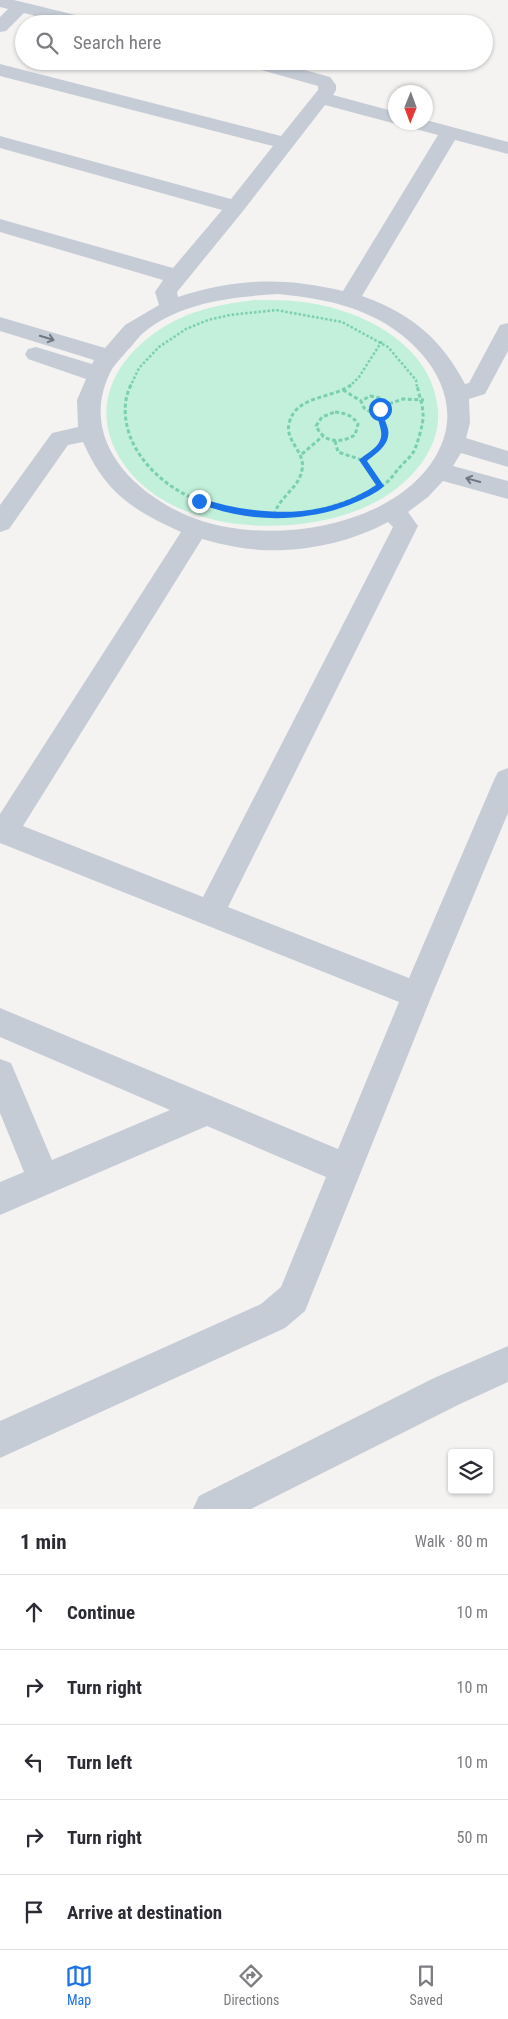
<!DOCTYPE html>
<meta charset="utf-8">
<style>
body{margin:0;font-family:"Roboto Condensed",sans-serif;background:#f7f7f7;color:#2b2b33}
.controls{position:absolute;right:15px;bottom:15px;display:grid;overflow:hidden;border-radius:5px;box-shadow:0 1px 4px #0004}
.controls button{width:45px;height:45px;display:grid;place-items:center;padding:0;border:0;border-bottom:1px solid #e1e1e2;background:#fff;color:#2b2b33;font:25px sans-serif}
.compass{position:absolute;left:388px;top:85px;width:45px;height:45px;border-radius:50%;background:#fff;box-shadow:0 1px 4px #0004;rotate:181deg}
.stop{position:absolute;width:15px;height:15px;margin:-11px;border:4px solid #1a73e8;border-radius:50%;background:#fff}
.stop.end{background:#1a73e8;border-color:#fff;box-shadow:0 1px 5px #0008}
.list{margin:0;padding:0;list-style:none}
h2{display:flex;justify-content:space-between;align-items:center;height:65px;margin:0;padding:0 20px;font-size:21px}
h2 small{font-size:16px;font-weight:400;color:#7c7c81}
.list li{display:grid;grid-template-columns:32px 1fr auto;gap:15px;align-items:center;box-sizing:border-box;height:75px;padding:0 20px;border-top:1px solid #e1e1e2}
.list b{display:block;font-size:19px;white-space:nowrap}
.list em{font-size:16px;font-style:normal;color:#7c7c81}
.icon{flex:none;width:28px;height:28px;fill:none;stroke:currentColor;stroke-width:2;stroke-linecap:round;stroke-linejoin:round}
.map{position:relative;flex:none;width:508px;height:1509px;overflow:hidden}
.search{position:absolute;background:#fff;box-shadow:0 1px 4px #0004;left:15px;right:15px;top:15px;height:55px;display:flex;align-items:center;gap:12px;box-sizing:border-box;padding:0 18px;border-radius:28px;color:#7c7c81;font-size:19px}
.sheet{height:440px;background:#fff}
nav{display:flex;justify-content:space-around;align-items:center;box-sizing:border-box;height:70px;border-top:1px solid #e1e1e2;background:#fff;font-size:14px;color:#7c7c81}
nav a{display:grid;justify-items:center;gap:2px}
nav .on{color:#1a73e8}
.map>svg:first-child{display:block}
.green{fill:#c2f0da}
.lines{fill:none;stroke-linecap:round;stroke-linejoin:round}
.path-far1{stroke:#7acfb0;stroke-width:2.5;stroke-dasharray:2.5 2;stroke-linecap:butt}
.path{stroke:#7acfb0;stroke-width:3;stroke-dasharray:4 2.5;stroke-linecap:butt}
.minor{fill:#c6ccd6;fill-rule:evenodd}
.oneway{stroke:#6f7783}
.route{fill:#1a73e8}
</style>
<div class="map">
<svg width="508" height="1509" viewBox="0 0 508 1509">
<rect width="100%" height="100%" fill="#f4f3f2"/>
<!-- green -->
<path class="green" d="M254 300C270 300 287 300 303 302 360 309 433 344 438 410 441 448 412 481 381 499 307 542 162 538 117 453 85 393 131 339 185 316 207 307 230 303 254 300Z"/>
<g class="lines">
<!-- path-far1 -->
<path class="path-far1" d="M130 387 139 368 159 347 186 329 208 320 230 315 276 310 342 322 388 347 416 380 417 387
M349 387 359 377 382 341"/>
<!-- path -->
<path class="path" d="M131 385C121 404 125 429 135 447 176 520 290 530 359 496 368 492 379 489 386 483 392 478 396 471 401 466 405 461 411 457 414 451 417 445 424 422 423 415 423 405 419 395 417 385
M343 390 361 401
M370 396 381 398 383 406 380 409 369 411 364 408 361 401Z
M383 406 403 399 424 400
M335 412C345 413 352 415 358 424L355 435C340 444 324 443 316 426L322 417Z
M335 441 338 452 362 460 380 486
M302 454 323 436
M363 460C373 452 388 444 385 429 383 422 380 416 380 409
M274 515C279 497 299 488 302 470 306 452 285 441 289 424 295 395 332 399 351 385"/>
<!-- minor -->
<path class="minor" d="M0 0H14L96 20 99 24H67L24 13 6 31 0 32V17L8 9 0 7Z
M241 61H272L330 77 336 85V90L333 95 396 112V122H401L396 124 325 105 243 211 186 281 177 292 178 297C237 278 284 277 343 291L438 135 404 126 402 122H426V120L508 142V154L455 140 362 296C410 313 441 338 465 384L469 383 500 325 508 323V351L485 394 469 399 470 423 466 438 508 451V467L461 453 453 466 508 481V499L443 481 428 497 408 512 418 526 228 907 409 978 494 780 498 772 508 768V813L432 995 305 1311 285 1328 0 1458V1421L261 1304 281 1287 326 1177 207 1126 0 1215V1182L24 1172 0 1113V1059L11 1063 52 1160 170 1110 0 1037V1008L338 1149 399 1002 0 843V814L181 532C132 510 105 492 83 442L68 445 9 529 0 532V505L52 433 78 427 77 400 86 379 28 359 25 354 28 349 36 347 92 364 94 360 0 331V317L105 348 125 325 159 305 155 292 163 280 0 232V219L173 268 222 210 0 148V136L231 199 273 146 0 76V64L281 136 318 90V86L243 65ZM278 294C307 297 337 301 364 313 416 334 468 391 439 450 401 526 276 545 202 521 138 500 74 440 112 369 116 363 122 357 127 351 132 346 137 339 142 334 179 302 232 297 278 294ZM388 522 393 527 203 897 23 826 202 539C213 542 225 545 236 547 286 556 344 546 388 522Z
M508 1346V1382L460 1404 251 1509H193L199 1496 434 1378Z"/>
</g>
<!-- one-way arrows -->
<defs><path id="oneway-shaft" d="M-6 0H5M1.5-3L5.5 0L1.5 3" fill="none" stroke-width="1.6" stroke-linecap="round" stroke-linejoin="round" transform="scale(1.25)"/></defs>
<g class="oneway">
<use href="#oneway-shaft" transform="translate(47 338) rotate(17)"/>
<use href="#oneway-shaft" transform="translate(473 480) rotate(-165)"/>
</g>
<!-- route -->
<path class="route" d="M378 408 383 409C383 417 386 422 388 429 391 444 377 453 367 461L384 486C378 492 369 496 361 500 316 521 260 524 212 508 206 506 199 505 195 501L199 498C257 516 322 521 376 485L359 460C365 454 373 451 378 444 387 432 374 420 378 408Z"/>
</svg>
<div class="controls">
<button><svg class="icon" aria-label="layers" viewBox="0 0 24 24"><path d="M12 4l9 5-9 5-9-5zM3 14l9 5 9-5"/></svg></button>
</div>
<svg class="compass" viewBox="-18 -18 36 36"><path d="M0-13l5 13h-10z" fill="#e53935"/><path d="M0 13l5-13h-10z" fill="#7c7c81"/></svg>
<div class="stop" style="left:380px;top:409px"></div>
<div class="stop end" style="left:199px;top:501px"></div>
<div class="search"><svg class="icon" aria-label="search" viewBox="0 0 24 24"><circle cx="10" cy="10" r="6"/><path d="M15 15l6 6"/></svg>Search here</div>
</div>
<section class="sheet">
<h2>1 min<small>Walk · 80 m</small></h2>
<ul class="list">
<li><svg class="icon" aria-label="ahead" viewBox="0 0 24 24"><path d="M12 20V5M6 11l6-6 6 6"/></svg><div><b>Continue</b></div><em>10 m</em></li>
<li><svg class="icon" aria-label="right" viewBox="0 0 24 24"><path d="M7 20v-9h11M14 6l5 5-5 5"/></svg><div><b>Turn right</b></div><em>10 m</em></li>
<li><svg class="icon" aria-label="left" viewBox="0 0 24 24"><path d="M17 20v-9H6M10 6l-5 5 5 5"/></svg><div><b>Turn left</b></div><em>10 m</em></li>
<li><svg class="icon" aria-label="right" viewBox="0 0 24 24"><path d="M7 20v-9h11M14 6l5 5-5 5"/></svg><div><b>Turn right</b></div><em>50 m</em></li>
<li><svg class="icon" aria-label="arrive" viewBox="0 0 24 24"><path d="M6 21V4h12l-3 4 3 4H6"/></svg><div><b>Arrive at destination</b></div></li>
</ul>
</section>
<nav>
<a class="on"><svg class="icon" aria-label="map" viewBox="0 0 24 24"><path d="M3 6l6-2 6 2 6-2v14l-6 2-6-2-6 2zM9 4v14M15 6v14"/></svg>Map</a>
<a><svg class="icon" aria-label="directions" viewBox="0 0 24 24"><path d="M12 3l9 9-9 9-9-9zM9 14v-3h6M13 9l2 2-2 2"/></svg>Directions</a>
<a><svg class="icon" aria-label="saved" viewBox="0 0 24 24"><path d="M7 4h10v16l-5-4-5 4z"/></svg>Saved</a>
</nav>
